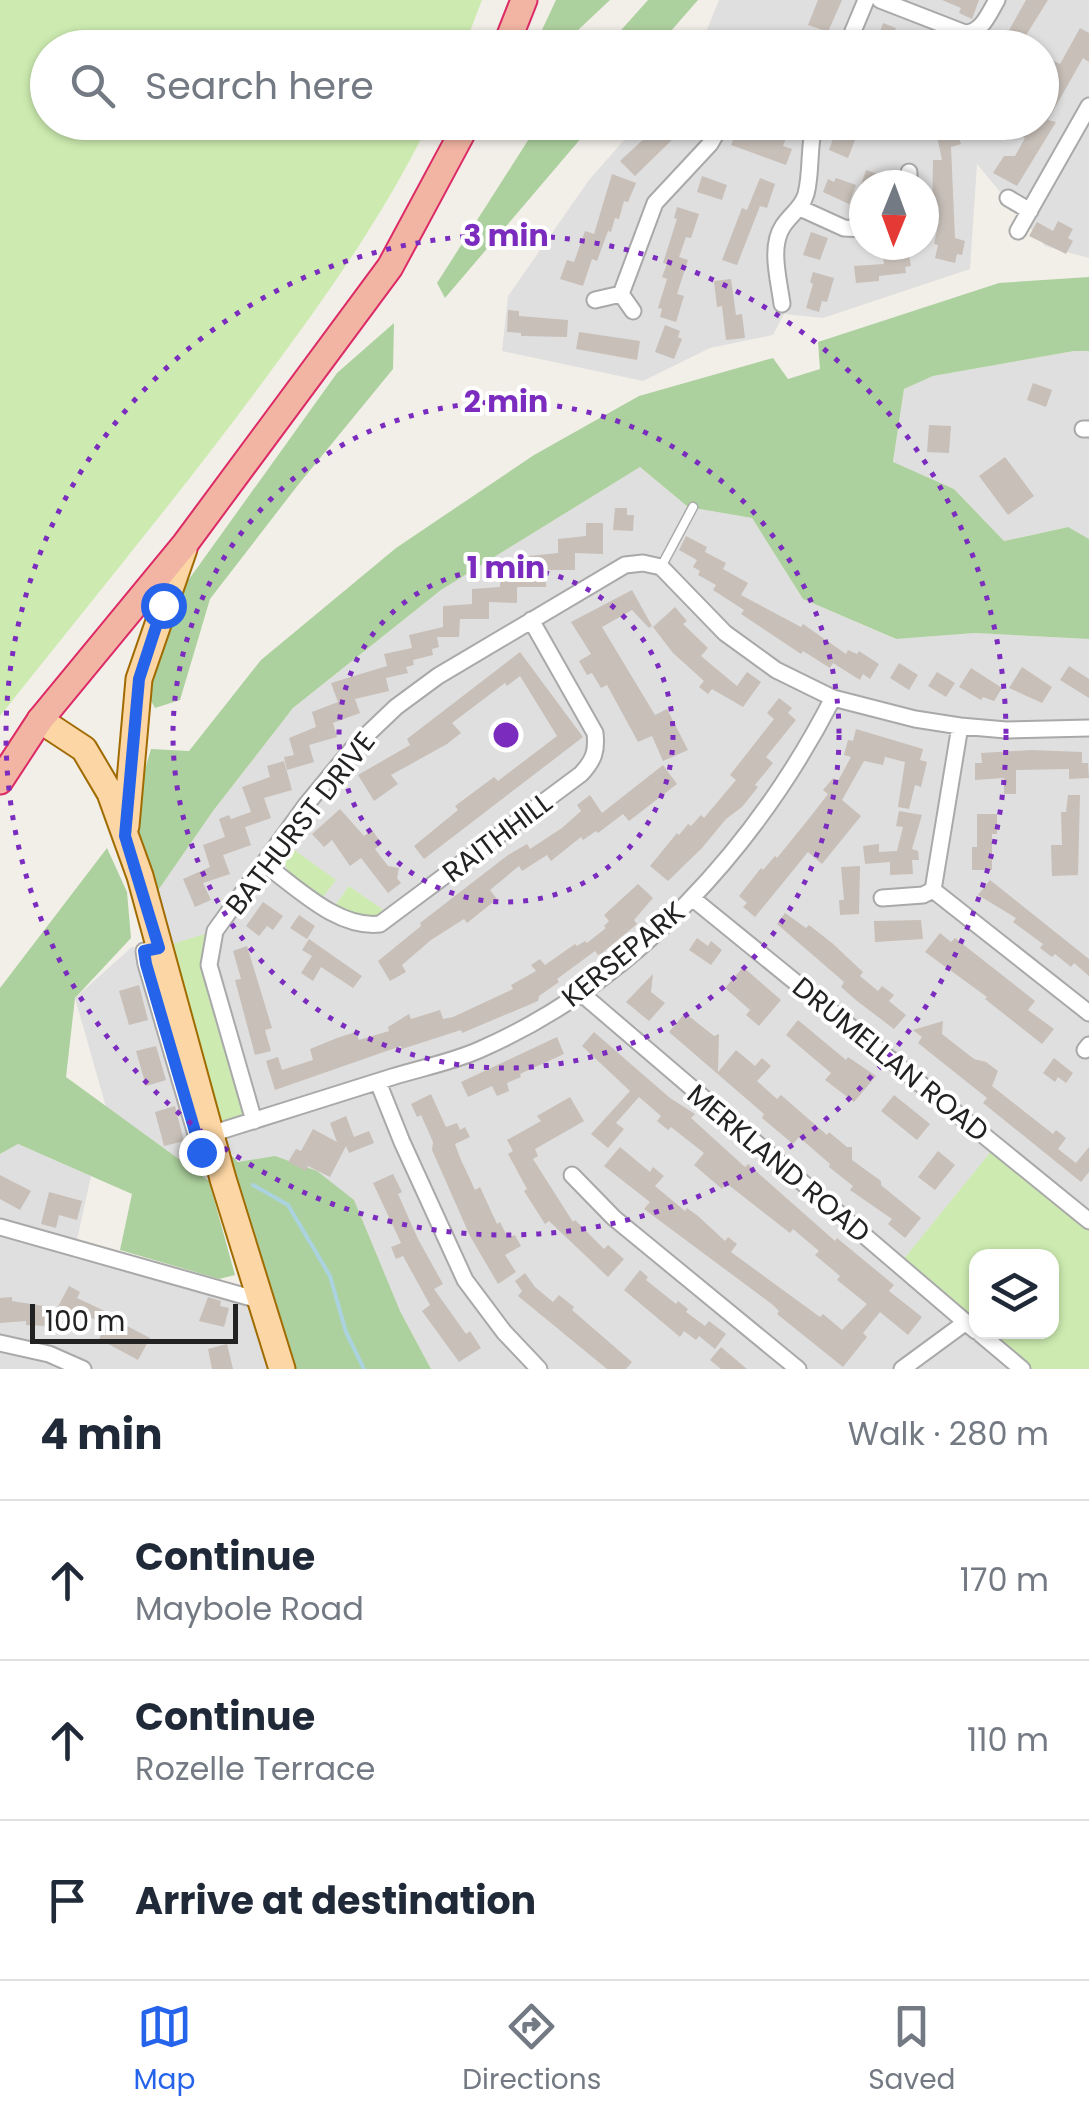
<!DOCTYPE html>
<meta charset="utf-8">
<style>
body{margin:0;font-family:Poppins,sans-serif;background:#f2f2f3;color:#1f2937}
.controls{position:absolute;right:30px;bottom:30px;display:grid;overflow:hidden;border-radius:20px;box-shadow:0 2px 8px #0004}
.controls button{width:90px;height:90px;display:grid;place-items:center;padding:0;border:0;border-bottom:2px solid #e0e1e3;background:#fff;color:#1f2937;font:50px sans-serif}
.compass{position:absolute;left:849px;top:170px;width:90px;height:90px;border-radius:50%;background:#fff;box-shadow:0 2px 8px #0004;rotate:181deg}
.scale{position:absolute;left:30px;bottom:25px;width:208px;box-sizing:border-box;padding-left:10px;border:5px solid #222;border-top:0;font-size:28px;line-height:35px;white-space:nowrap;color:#222;-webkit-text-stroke:8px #fff;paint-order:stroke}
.stop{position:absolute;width:30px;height:30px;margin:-22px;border:8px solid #2563eb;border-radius:50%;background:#fff}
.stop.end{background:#2563eb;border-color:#fff;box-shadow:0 2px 10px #0008}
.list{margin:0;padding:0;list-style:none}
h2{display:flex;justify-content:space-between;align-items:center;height:130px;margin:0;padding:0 40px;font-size:42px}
h2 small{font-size:32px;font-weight:400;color:#747a83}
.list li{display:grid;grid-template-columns:65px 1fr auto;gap:30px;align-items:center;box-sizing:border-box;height:160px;padding:0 40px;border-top:2px solid #e0e1e3}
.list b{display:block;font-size:38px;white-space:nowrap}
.list p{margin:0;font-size:32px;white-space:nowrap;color:#747a83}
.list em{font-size:32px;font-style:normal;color:#747a83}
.icon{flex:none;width:55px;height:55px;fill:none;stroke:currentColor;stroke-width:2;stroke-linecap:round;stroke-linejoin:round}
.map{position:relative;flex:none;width:1089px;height:1369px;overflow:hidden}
.search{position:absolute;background:#fff;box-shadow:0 2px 8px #0004;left:30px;right:30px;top:30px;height:110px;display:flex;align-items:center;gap:25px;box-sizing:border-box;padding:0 35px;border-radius:55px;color:#747a83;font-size:38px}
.sheet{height:610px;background:#fff}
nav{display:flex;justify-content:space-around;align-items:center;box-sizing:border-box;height:140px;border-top:2px solid #e0e1e3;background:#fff;font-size:28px;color:#747a83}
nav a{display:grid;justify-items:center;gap:5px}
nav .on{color:#2563eb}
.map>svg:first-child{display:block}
.residential{fill:#e0dfdf;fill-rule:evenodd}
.grass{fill:#cdebb0}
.forest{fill:#add19e}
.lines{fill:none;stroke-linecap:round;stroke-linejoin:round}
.stream{stroke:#aad3df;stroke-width:4}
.building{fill:#c7bfb8}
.service-casing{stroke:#a9a9a9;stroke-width:11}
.minor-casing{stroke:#a9a9a9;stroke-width:19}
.primary-casing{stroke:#a06b00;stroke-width:29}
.trunk-casing{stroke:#dc2a67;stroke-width:29}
.service{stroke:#fff;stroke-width:8}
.minor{stroke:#fff;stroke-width:15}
.primary{stroke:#fcd6a4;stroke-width:25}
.trunk{stroke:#f2b4a3;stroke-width:25}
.route{stroke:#2563eb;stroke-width:12}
.ring{fill:none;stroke:#7b2cbf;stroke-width:5;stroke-dasharray:5 10}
.labels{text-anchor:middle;stroke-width:8;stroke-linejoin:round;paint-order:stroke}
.street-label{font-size:28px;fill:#222;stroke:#fff}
.centre{fill:#7b2cbf;stroke:#fff;stroke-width:5}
.ring-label{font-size:30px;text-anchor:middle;font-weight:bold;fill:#7b2cbf;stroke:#fff;stroke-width:8;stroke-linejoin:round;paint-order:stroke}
</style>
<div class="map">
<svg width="1089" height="1369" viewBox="0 0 1089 1369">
<rect width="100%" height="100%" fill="#f2efe9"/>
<!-- residential -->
<path class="residential" d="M719 0H1089V258L1045 246 977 164 970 269 823 318 784 314 773 335 710 348 643 381 502 351 508 296 589 180 639 123 1042 122V48L700 47ZM864 185H924V245H864Z
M1074 351H1089V539L1067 527 1004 541 954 489 893 463 904 389 933 376Z
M640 467 688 507 752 518 803 599 895 639 975 633 1089 639V1369H431L400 1311 211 1134 148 905 213 811 293 708 441 590ZM976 1256H1052V1332H976Z
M133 946 207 1179 106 1107 75 998Z
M18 1144 91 1176 73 1258 262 1301 281 1369H0V1154Z"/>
<!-- grass -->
<path class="grass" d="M0 0H482L464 47 48 48V122L429 123C383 217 327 295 265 379 180 494 89 604 0 716Z
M290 847 336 880 322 898 288 873 283 856Z
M349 886 386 912 364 919 335 906Z
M215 931 211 948 254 1121 211 1134 159 948Z
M997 1144 1089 1221V1369H1022L978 1332H1052V1256H976V1331L899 1265Z"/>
<!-- forest -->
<path class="forest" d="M556 0H610L560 47H534Z
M648 0H698L657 47H606Z
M539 123H594L445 298 437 283Z
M1089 277V351H1074L933 376 904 389 893 462 954 489 1004 541 1068 527 1089 539V639L975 633 896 639 803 599 752 518 688 507 640 467 441 590 293 708 213 811 148 905 125 836 151 749 189 751 261 660 396 548 534 455 639 396 773 358 788 379 820 369 818 342 999 283Z
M394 323 393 369 298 485 210 599 180 700 155 708 149 697 162 638 187 582 337 373Z
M107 848 127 892 131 938 75 998 66 1077 209 1181 235 1275 219 1279 120 1250 132 1194 18 1144 0 1154V988Z
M211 1134 238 1162 275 1156 317 1171 354 1200 400 1311 431 1369H281Z"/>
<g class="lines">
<!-- stream -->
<path class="stream" d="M253 1185 288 1205 330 1276 346 1332 364 1369"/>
</g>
<!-- building -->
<path class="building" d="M818 0H842L828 32 808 25Z
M942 0H979L972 19 959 13 961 8Z
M1026 0H1048L1018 48H999Z
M883 23 896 28 894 32 932 48H862L868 31 879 35Z
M1080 28 1089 33V62L1083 58 1048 120 1056 122 1017 186 993 173 1004 156H1015L1025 138 1020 135 1023 130 1010 122H1042V93L1053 72 1042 63V55L1060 64Z
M662 122H685L677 130 680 132 635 176 620 161Z
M839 122H862L848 158 829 150Z
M947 122H953L961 144 951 147 955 238 965 241 962 255 957 254 955 263 935 258 938 245 934 244 939 221H932L933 160H942L935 127Z
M739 126 770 138 774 128 788 133 783 146 792 149 786 165 731 145Z
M866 170 898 181V185H861Z
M612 174 636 183 628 202 624 201 619 219 615 218 611 232 608 231 597 261 592 259 583 286 560 279 567 260 574 262 585 231 594 234Z
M702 176 727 185 722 200 697 192Z
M760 178 775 184 767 208 760 206 737 265 722 260 742 208 747 210Z
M836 178 856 185 849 204 823 192 828 179 834 182Z
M677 207 699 214 691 238 686 237 679 257 688 260 677 294 684 296 676 322 660 317 662 309 658 308 667 279 662 277 667 264 663 263 677 219 674 218Z
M1058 221 1073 229 1068 238 1073 241 1066 254 1029 236 1037 222 1053 231Z
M811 232 828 238 820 260 803 255Z
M909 254 911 266 905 267 906 273 879 276V281L856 283 854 266 884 264 883 257Z
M813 272 834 278 827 302 822 301 819 312 806 308 813 284 810 282Z
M731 279 736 315 742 314 745 338 726 340 722 306 717 307 714 281Z
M508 310 519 311V316L568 320 567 337 521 336V333L507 332Z
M665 325 680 331 678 337 682 339 674 359 655 352Z
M579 332 640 341 637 360 576 349Z
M1033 383 1052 390 1046 407 1027 400Z
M929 425 951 426 949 453 927 452Z
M1005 457 1034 496 1008 515 979 476Z
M615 508H627V515H634L633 531 613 530Z
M586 523H603V554L575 553V570H546V587H517V603L489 602V619H460L459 637H437L439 647 432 649 433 655 413 660 414 665 406 667 408 673 386 678 389 691 355 699 360 713 333 723 337 737 309 745 314 762 287 770 284 757 294 755 289 738 316 727 312 712 338 702 331 683 387 666 384 654 412 648 409 635 443 627V606L472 604V589L500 587 501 572 529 573V556L558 553V539L586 536Z
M686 536 707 547 705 552 726 563 723 569 748 583 741 595 801 627 803 624 846 654 848 650 857 654 859 651 879 664 870 679 863 674 860 680 833 663 830 668 803 651 801 654 741 614 744 610 713 590 716 585 698 575 700 571 693 567 697 560 679 550Z
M632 590 652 626 649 628 632 610 602 627 655 715 667 709 688 750 663 761 652 736 638 742 607 685 601 688 592 673 587 675 579 661 591 654 571 622Z
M675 607 687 621 683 624 708 648 701 656 737 686 747 672 761 682 743 707 712 689 708 694 699 687 704 681 673 653 653 627Z
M520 652 583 737 424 859 414 846 458 810 455 806 494 777 498 781 557 736 520 676 507 686 505 683 452 723 461 733 447 744 391 775 398 784 374 801 358 775 410 745 407 739Z
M899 663 918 675 909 690 890 678Z
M1069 666 1089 679V698L1060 680Z
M1022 667 1052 687 1042 703 1009 688Z
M971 668 1002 688 994 701 983 697 981 700 959 687Z
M937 672 955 683 946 697 928 686Z
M779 698 792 708 788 713 796 720 766 757 773 763 755 785 758 787 742 807 726 819 702 848 668 881 650 866 677 833 679 835 688 824 691 826 701 815 704 818 736 780 730 775 774 719 767 713Z
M856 729 923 749 920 760 927 762 921 787 915 785 909 809 898 807 905 762 885 757 883 765 864 761 842 800 861 816 822 864 808 852 755 917 743 907 747 903 739 896 761 868 763 870 775 856 777 858 811 816 828 794 823 790 833 778 838 781 851 757 844 755 848 740 853 741Z
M1031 750 1082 752V763H1088L1089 778 1069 779V769L1016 770V794H1004V778L975 780V763H982L981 753Z
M284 761 292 790 264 798 271 818 245 827 251 845 223 855 230 874 203 883 211 900 195 907 183 879 210 867 203 845 225 837 219 819 229 815 231 819 251 812 242 787 270 777 267 766Z
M663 765 677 784 629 821 623 814 598 833 596 831 583 840 581 837 551 861 547 855 522 871 519 866 490 890 497 899 467 923 464 919 431 940 402 965 406 972 390 981 378 961 421 926 420 923 508 855 527 844 530 849 562 828 581 811 577 805 590 795 602 813Z
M1068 795H1080L1078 875 1052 876 1051 845H1062L1061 812H1066Z
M340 809 364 836 372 830 382 844 375 849 388 866 399 868 397 878 401 883 388 893 361 858 350 866 332 840 324 847 312 834Z
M899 811 922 815 912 849 918 851 919 860H912L913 874 890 875V862L865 864 863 846 879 844V852L897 851 903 827 896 826Z
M977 814H997V834H992V870H972V847H977Z
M860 866 859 914 840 915 839 900H844L841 867Z
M990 880 1089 959V976L1074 963 1071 967 1055 954 1052 957 1040 948 1043 944 1013 922 1016 918 978 895Z
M638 884 653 898 634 920 637 924 602 953 598 955 595 951 557 979 559 982 539 996 538 1001 462 1033 461 1030 402 1049 401 1046 275 1090 266 1061 278 1057 282 1070 313 1060 310 1049 337 1038 356 1032 359 1040 389 1031 388 1027 409 1014 411 1019 440 1010 443 1019 453 1017 513 989 511 985 536 971 531 965 540 959 545 965 575 944 577 946 585 941 587 943 606 928 604 926 609 921 604 915Z
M263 902 283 916 273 930 267 926 259 936 246 926Z
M785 913 806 928 809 925 832 943 863 972 860 976 878 991 882 986 894 995 889 1001 906 1015 894 1029 857 1001 841 987 844 982 777 924Z
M299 915 315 926 307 939 290 928Z
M921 920 923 939 875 942 874 921Z
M940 933 951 942 955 938 1035 1001 1028 1010 1054 1029 1042 1044 985 999 987 997 925 952Z
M697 938 708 946 711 941 722 950 711 965 689 950Z
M309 939 362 976 353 988 321 967 313 981 301 973 312 956 302 950Z
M247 946 272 1028 265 1030 271 1051 255 1055 235 980 241 979 233 951Z
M743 967 781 1000 759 1026 746 1015 750 1010 725 988Z
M653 974 651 992 665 1003 649 1021 626 1002Z
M139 985 148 1020 129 1025 119 991Z
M685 1013 714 1036 719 1034 718 1072 736 1050 755 1066 762 1058 771 1066 757 1081 777 1099 781 1095 827 1135 829 1132 847 1147H852V1160L881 1181V1185L921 1218 905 1238 888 1224 892 1219 850 1190 853 1186 829 1167 830 1164 799 1137 793 1144 762 1118 764 1114 669 1032Z
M798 1020 846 1060 848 1057 876 1076 854 1102 825 1080 831 1073 786 1035Z
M943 1021 942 1034 974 1059 986 1062 998 1071 992 1086 1053 1134 1056 1130 1066 1138 1058 1149 1076 1163 1089 1147V1172L1081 1182 983 1103 987 1098 918 1043 922 1037 913 1030Z
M594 1032 670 1098 695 1114 691 1118 745 1167 748 1164 835 1241 837 1238 894 1285 889 1291 922 1317 908 1335 880 1312 863 1333 867 1337 843 1367 777 1314 779 1311 773 1305 644 1209 650 1202 604 1166 620 1147 650 1172 653 1167 664 1176 655 1186 685 1211 687 1208 698 1216 725 1241 728 1237 737 1244 731 1252 820 1317 823 1314 842 1330 867 1304 837 1280 840 1276 815 1255 819 1251 793 1229 790 1233 726 1183 722 1189 694 1165 704 1153 671 1127 668 1130 657 1121 661 1116 639 1097 616 1123 624 1129 608 1148 591 1134 630 1091 582 1046Z
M557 1037 564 1054 520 1074 521 1077 507 1083 509 1091 497 1096 492 1086 468 1097 461 1082Z
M156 1046 166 1080 146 1086 136 1051Z
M1054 1058 1073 1073 1066 1083 1058 1077 1055 1082 1043 1073Z
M431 1094 446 1127 457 1123 460 1130 465 1127 470 1137 455 1144 461 1160 475 1190 480 1187 497 1224 500 1222 508 1238 515 1235 521 1246 505 1255 516 1272 498 1284 470 1236 432 1150 433 1142 421 1115 417 1117 411 1104Z
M894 1095 930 1124 917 1140 881 1111Z
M570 1097 584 1121 535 1149 538 1156 533 1159 573 1222 575 1220 604 1249 608 1245 624 1259 608 1277 549 1221 545 1224 524 1191 527 1189 508 1154 513 1151 507 1140 541 1121 537 1116Z
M175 1106 184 1141 164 1146 155 1112Z
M346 1116 354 1137 369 1131 374 1143 349 1153 346 1146 330 1177 308 1166 306 1171 288 1162 296 1149 301 1151 313 1129 337 1142 330 1123Z
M938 1151 955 1165 935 1190 918 1177Z
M393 1174 402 1192 398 1194 418 1239 443 1284 434 1289 466 1334 470 1331 481 1348 459 1362 422 1311 430 1305 403 1256 396 1259 391 1247 401 1243 373 1183Z
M0 1175 31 1191 20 1210 0 1199Z
M49 1192 82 1201 77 1220 59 1215 56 1228 41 1224Z
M640 1270 648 1277 646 1280 676 1304 678 1301 688 1309 686 1312 705 1326 709 1321 726 1334 715 1349 699 1336 696 1340 684 1331 680 1337 624 1290Z
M525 1273 535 1287 553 1302 559 1295 574 1307 572 1310 632 1362 626 1369H607L518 1296 522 1291 515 1281Z
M69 1286 80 1292 77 1298 109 1313 103 1324 78 1311 72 1323 54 1314Z
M12 1297V1301L50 1307 46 1326 26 1325V1321L0 1323V1298Z
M208 1297 221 1301 220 1306 229 1308 224 1327 199 1321Z
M110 1317 150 1338 138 1360 99 1339Z
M227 1344 233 1369H212L208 1349Z
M721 1347 747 1369H721L710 1360Z"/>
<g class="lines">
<!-- service casing -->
<g class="service-casing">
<path id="service" d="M661 567 693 507"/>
</g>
<!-- minor casing -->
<g class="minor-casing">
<path id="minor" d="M880 0 965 33C982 33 989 13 997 0
M846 48 866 0
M909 172V185
M1008 198 1030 211
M800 208 844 228 864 229
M1018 231 1089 106
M621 294 655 203 710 144 723 122
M595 300 621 294 633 311
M782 304C779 280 769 247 783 226 791 214 802 208 806 194 812 171 808 146 815 122
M1083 429H1089
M960 726 933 890 1089 1013
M264 864C297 887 337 929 380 924L581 774C594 760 597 751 595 733L531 620
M692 898 1089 1221
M882 898 923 895 933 890
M159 948 144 951 146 964 205 1165 218 1162
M582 994 976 1331
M1085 1050 1089 1045
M378 1082 402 1142 465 1280 504 1332 539 1369
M254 1121 209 965 215 931 306 805 353 748 396 707 438 676 625 565 643 563 661 567 725 633 776 670 833 698 915 719 960 726 1006 730 1089 728
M211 1134C271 1115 332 1096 392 1077 421 1068 452 1062 479 1050 635 982 757 846 833 698
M572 1175 614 1218 798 1369
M0 1227 262 1301
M978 1332 1022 1369
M0 1343 49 1354 83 1369
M902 1369 966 1322"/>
</g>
<!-- primary casing -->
<g class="primary-casing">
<path id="primary" d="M40 720 84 749 110 793 140 876 223 1179 282 1369
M126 826 139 679 184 549"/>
</g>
<!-- trunk casing -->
<g class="trunk-casing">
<path id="trunk" d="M505 48 524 0
M0 781 40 720 185 544 390 267 468 122"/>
</g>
<!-- service -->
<use href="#service" class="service"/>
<!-- minor -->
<use href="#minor" class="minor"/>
<!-- primary -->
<use href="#primary" class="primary"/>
<!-- trunk -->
<use href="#trunk" class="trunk"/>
</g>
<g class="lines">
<!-- route -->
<path class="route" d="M163 605 139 679 125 836 159 948 144 951 146 964 201 1152"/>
</g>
<!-- distance rings -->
<g class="ring">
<circle cx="506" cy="735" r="167"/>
<circle cx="506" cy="735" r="333"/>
<circle cx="506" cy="735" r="500"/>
</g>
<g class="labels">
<!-- street labels -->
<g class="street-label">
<text transform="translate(300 823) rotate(-52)" y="10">BATHURST DRIVE</text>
<text transform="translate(497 837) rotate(-37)" y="10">RAITHHILL</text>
<text transform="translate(623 954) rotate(-39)" y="10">KERSEPARK</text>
<text transform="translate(891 1059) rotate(39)" y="10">DRUMELLAN ROAD</text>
<text transform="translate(779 1163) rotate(40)" y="10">MERKLAND ROAD</text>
</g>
</g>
<circle cx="506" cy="735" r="15" class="centre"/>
<g class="ring-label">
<text x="506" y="246">3 min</text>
<text x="506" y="412">2 min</text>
<text x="506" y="578">1 min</text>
</g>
</svg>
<div class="controls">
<button><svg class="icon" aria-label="layers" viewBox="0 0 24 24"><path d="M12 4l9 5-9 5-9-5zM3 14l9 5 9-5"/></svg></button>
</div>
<svg class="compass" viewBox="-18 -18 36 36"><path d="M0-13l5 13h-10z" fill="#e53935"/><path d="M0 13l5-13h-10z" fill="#747a83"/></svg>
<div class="scale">100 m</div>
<div class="stop" style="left:163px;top:605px"></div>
<div class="stop end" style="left:201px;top:1152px"></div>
<div class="search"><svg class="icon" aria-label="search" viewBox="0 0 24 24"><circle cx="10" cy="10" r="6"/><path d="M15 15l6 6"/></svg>Search here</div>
</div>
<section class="sheet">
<h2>4 min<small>Walk · 280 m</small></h2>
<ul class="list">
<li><svg class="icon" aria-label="ahead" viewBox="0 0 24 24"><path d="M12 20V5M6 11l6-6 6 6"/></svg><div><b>Continue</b><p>Maybole Road</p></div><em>170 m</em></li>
<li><svg class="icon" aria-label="ahead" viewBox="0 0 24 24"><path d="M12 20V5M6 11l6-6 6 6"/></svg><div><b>Continue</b><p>Rozelle Terrace</p></div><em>110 m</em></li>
<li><svg class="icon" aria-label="arrive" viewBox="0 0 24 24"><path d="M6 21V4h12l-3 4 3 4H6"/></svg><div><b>Arrive at destination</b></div></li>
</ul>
</section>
<nav>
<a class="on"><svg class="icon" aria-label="map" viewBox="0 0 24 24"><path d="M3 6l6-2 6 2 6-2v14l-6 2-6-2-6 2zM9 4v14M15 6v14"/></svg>Map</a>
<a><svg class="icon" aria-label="directions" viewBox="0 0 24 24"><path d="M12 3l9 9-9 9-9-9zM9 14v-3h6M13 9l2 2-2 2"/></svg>Directions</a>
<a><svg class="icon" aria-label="saved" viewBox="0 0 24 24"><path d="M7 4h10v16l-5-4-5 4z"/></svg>Saved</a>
</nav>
